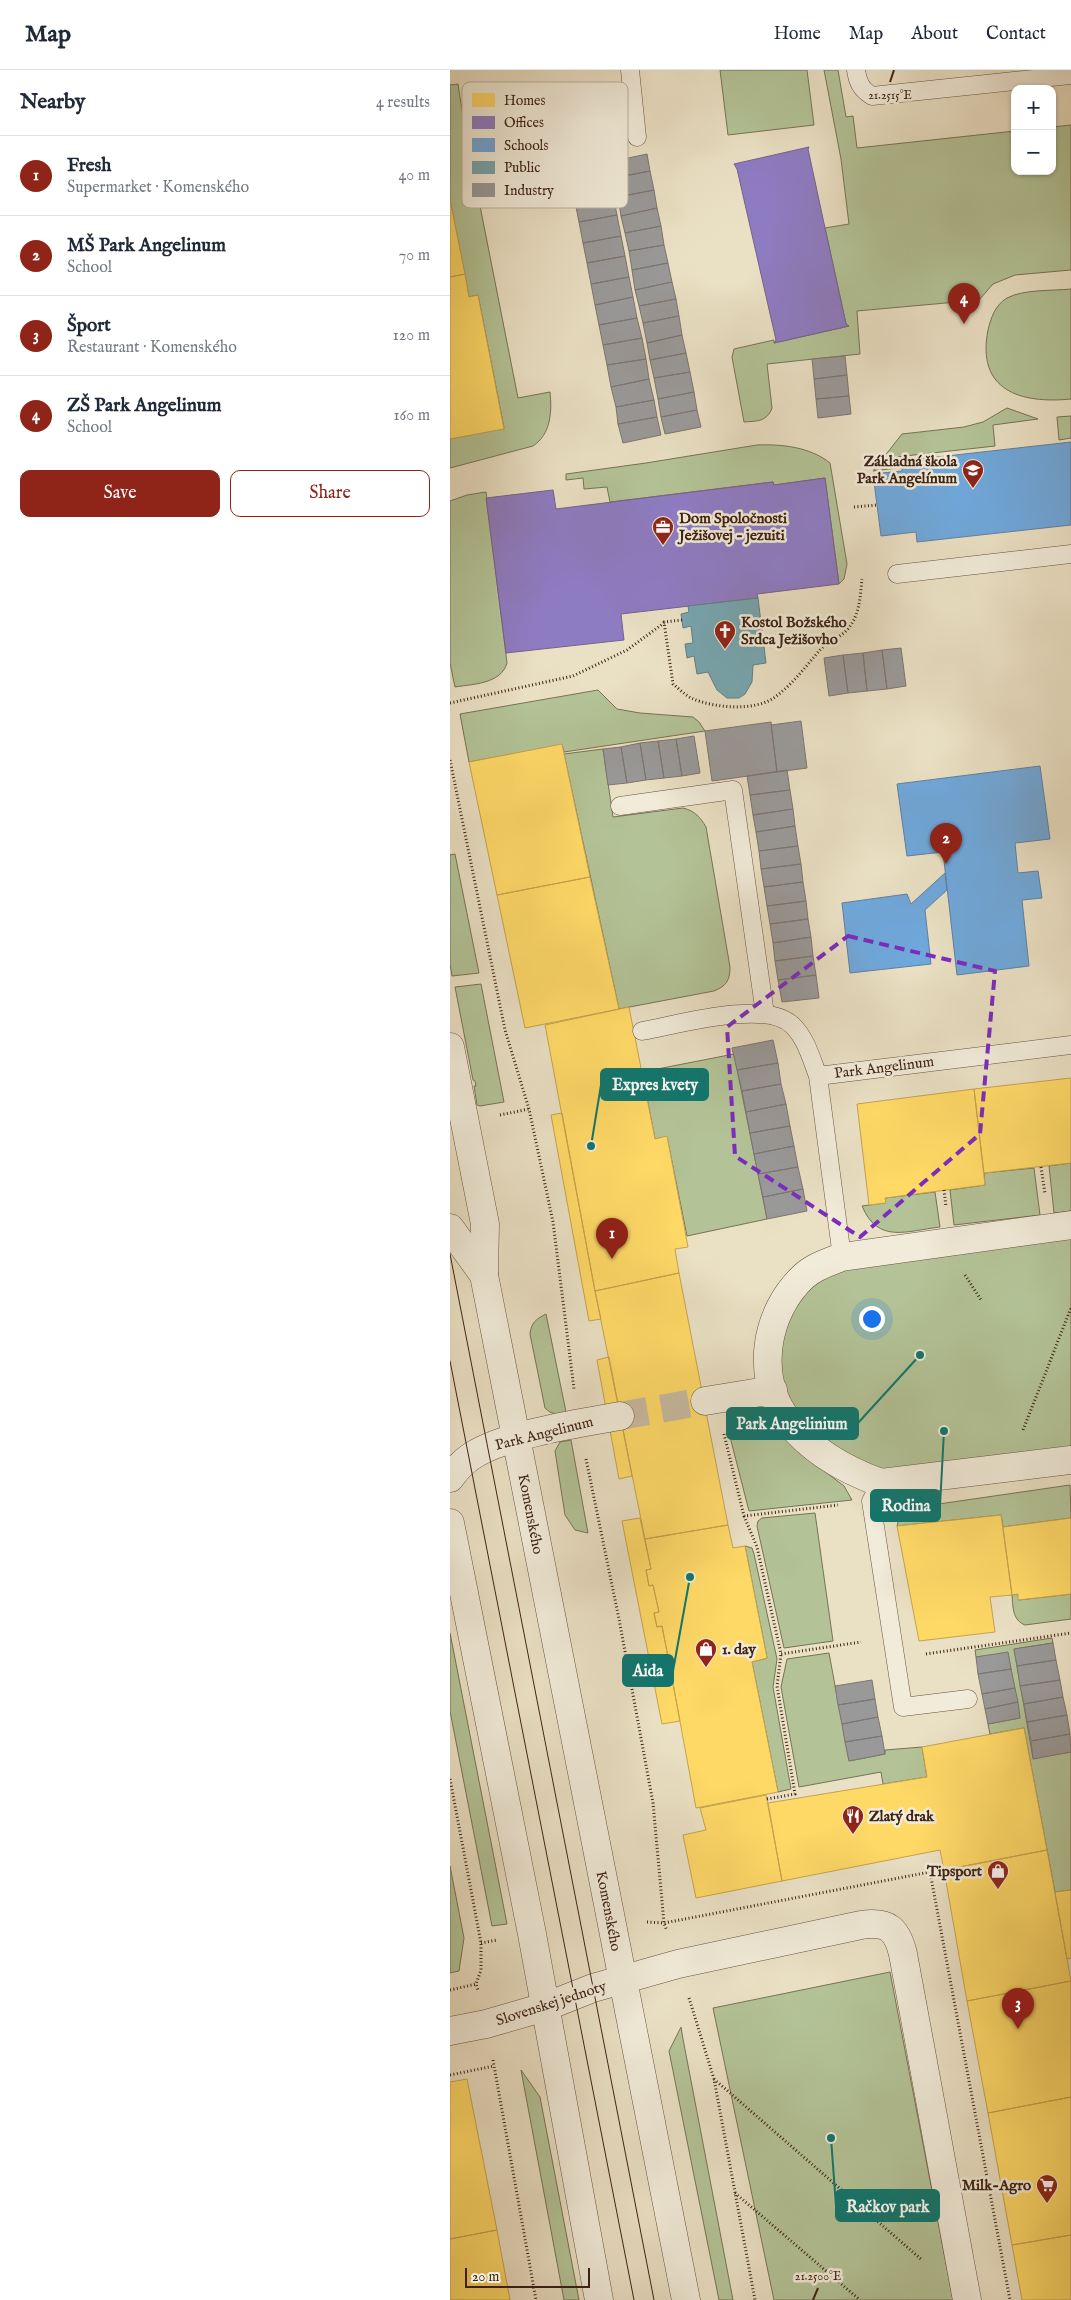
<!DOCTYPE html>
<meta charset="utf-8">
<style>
body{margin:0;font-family:"IM FELL English",serif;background:#f6f6f7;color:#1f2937}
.controls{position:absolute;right:15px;top:15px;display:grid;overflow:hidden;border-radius:10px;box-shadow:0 1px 4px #0004}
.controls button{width:45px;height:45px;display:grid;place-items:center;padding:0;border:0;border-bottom:1px solid #e0e1e3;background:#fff;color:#1f2937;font:25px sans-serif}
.scale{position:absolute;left:15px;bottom:12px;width:125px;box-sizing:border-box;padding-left:5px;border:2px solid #3e2214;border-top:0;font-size:14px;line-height:18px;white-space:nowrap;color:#3e2214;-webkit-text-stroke:4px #f1ebd9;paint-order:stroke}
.you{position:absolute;left:421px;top:1248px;width:18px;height:18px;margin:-12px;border:4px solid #fff;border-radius:50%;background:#1a73e8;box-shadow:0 0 0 8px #1a73e833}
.badge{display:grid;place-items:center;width:32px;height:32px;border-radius:50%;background:#8f2418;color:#fff;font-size:16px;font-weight:700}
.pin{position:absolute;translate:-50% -41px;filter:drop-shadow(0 1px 2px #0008)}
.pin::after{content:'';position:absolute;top:26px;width:18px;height:15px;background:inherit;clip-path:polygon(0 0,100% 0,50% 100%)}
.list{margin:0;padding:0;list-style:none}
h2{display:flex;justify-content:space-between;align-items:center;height:65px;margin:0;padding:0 20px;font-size:21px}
h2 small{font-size:16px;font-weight:400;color:#747a83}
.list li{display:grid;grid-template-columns:32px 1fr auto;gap:15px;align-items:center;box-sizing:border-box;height:80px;padding:0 20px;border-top:1px solid #e0e1e3}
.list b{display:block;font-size:19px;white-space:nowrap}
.list p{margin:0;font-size:16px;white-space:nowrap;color:#747a83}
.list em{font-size:16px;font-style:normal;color:#747a83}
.actions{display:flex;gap:10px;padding:15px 20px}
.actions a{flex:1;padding:11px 0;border:1px solid #8f2418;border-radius:10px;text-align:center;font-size:18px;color:#8f2418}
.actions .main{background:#8f2418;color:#fff}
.map{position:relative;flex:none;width:621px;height:2230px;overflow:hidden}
header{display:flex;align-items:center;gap:30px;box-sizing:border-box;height:70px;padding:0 25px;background:#fff;border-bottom:1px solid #e0e1e3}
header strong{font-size:24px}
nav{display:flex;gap:28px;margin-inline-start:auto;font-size:18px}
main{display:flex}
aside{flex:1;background:#fff}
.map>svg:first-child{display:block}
.green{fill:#b3c397;stroke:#787256}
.homes{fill:#ffd966;stroke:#c5a24d}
.offices{fill:#8e7cc3;stroke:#76618e}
.schools{fill:#6fa8dc;stroke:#6080a0}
.public{fill:#76a5af;stroke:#657e80}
.industry{fill:#999;stroke:#7e7571}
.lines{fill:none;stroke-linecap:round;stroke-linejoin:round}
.minor-tunnel{stroke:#c8baa1;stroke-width:28;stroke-dasharray:28 14;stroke-linecap:butt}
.service-casing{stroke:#695240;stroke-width:19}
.minor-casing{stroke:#695240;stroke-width:29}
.tertiary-casing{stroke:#695240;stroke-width:29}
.path{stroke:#3e2214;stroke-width:3;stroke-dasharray:1 2.5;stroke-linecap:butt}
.service{stroke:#f1ebd9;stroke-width:18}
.minor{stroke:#f1ebd9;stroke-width:28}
.tertiary{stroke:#f1ebd9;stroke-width:28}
.tram{stroke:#3e2214;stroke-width:1}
.marked{fill:none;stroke:#7b2cbf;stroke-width:4;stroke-dasharray:10 6;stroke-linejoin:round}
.ticks{fill:none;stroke:#3e2214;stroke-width:2}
.labels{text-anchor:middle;stroke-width:5;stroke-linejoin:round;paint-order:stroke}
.poi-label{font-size:15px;font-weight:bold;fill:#3e2214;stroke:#f1ebd9;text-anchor:start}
.street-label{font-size:15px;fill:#3e2214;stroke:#f1ebd9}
.key{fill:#f1ebd9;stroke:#bbaf9e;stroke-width:1}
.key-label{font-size:14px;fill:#3e2214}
.ticks-label{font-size:12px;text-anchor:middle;fill:#3e2214;stroke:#f1ebd9;stroke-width:5;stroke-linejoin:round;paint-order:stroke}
.leader{fill:none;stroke:#0f766e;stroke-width:2}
.callout-dot{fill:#0f766e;stroke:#f1ebd9;stroke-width:2}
.callout{fill:#0f766e;stroke:#0f766e;stroke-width:2}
.callout-label{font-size:16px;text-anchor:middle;font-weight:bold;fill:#fff}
</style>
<header>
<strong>Map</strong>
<nav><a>Home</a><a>Map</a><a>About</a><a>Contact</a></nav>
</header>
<main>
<aside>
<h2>Nearby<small>4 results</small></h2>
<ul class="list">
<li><span class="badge">1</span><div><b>Fresh</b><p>Supermarket · Komenského</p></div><em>40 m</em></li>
<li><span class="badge">2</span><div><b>MŠ Park Angelinum</b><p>School</p></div><em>70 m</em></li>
<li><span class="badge">3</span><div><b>Šport</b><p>Restaurant · Komenského</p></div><em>120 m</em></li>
<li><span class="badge">4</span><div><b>ZŠ Park Angelinum</b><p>School</p></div><em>160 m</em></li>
</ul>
<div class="actions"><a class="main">Save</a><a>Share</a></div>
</aside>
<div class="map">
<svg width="621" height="2230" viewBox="0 0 621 2230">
<rect width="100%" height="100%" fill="#eae0c4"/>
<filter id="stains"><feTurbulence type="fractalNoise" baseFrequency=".004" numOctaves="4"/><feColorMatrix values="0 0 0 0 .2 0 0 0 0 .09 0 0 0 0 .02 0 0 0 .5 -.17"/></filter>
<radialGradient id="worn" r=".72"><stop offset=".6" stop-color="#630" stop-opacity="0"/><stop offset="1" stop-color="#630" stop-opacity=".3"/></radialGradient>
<!-- green -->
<path class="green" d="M270 0H357L364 55 278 65Z
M374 0H388L396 47 403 46 407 78 565 61V101H602V57L621 55V200L565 205 543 214 529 230 407 241 410 284 317 294 322 338C317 352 307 351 294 352L282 287 284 279 324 270V273L399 256 396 254 375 158 399 154 391 89Z
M8 14 18 80 22 98 44 132 30 136 68 328 100 322C102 342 101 364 83 376L0 398V369L54 358 28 225 19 227 0 130V15Z
M621 219V329C571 334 526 321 538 260 541 248 545 235 557 228 574 219 602 221 621 219Z
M557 338 588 349 543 355 545 376 446 387 447 398 423 401 452 364 514 357 533 352Z
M621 346V368L609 370 607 347Z
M307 375C332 374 360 377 380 393L397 494 394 509 389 514 375 408 324 415 323 412 160 432 157 417 134 419 133 408 116 410V404L196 393Z
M36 422 57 593C51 614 23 614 5 617L0 593V431L17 425Z
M148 620 167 639 190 643 243 647 249 652 255 661 114 682 112 675 19 692 10 644Z
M153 679 163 747 233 738C245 741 250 747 256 757L280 897C280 911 276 916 264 921L169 939 114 684Z
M5 784 29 903 2 906 0 894V785Z
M31 914 54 1032 30 1036 27 1035 24 1016H26L25 1011 23 1010 5 917Z
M284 984 317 1149 237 1166 217 1067 205 1069 192 1002Z
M621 1093V1141L604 1143 599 1096Z
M584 1098 590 1145 504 1155 500 1120 535 1115 534 1103Z
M485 1122 490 1157C456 1161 428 1174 412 1136L435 1133V1128Z
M621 1155V1390L410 1405 376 1387 318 1296 356 1204Z
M96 1244 116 1342C106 1344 102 1345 95 1338L80 1264C81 1253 86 1249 96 1244Z
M302 1356 315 1357 328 1361 344 1378 394 1416 402 1430 299 1441 278 1359Z
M121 1370 138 1463 125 1460 115 1445 105 1381 110 1372Z
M620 1415 621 1448 553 1457 551 1445 447 1456 450 1445 461 1438Z
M365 1443 383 1571 334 1578 307 1456 308 1451 312 1448Z
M295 1476 302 1478 304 1484 327 1589 323 1617 341 1719 328 1722 302 1592 317 1588Z
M568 1524 569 1530 621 1524V1549L575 1555C562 1550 563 1536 562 1525Z
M0 1563 57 1854 42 1856 0 1641Z
M602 1568 603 1573 564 1579 583 1688 621 1682V1820L605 1822 574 1658 540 1664 538 1654 570 1648 558 1583 526 1587 525 1580Z
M379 1583 399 1691 435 1684V1680L472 1677 477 1707 433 1714 431 1702 349 1717 331 1617 337 1589Z
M0 1796 14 1868 9 1901 0 1903Z
M440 1902 503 2230H324L263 1938Z
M231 1957 233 1969 283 2230H269L219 1981Z
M71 2000 90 2027 129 2230H114Z"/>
<!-- homes -->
<path class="homes" d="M0 130 15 204 0 207Z
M15 204 19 227 28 225 54 359 0 369V207Z
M112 674 140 807 47 825 19 692Z
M140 807 169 939 75 958 47 825Z
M179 937 205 1069 217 1066 238 1177 225 1179 229 1203 145 1221 95 955Z
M621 1008V1093L534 1103 524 1019Z
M524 1019 535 1115 435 1128 436 1133 419 1135 407 1034Z
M112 1043 145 1221 151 1249 139 1251 101 1045Z
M229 1203 278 1455 195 1469 145 1221Z
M159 1287 182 1406 169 1409 147 1290Z
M551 1445 562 1525 540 1527 545 1562 469 1571 447 1456Z
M190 1448 201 1499 196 1500 199 1516 203 1515 209 1542 204 1543 207 1557 212 1556 218 1587 213 1588 216 1604 221 1603 230 1651 212 1654 172 1451Z
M621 1448V1524L568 1530V1524L562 1525 553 1457Z
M278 1455 283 1478 295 1476 317 1588 302 1592 328 1722 246 1738 221 1603 216 1604 213 1588 218 1587 212 1556 207 1557 204 1543 209 1542 203 1515 199 1516 196 1500 201 1499 195 1469Z
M574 1658 597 1780 494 1800 490 1780 332 1811 318 1733 477 1707 472 1677Z
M316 1725 332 1811 246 1828 233 1765 256 1760 250 1738Z
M597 1780 621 1911 517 1931 494 1800Z
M621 1820V1888L617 1889 605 1822Z
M621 1911V2027L538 2043 517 1931Z
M17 2009 47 2160 0 2169V2012Z
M621 2027V2165L562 2175 538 2043Z
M47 2160 60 2230H0V2169Z
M621 2165V2230H572L562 2175Z"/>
<!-- offices -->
<path class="offices" d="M359 77 358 79 375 158 396 254 399 256 324 273 326 270 287 99 284 94Z
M375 408 389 514 307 524 308 528 171 544 174 570 56 583 36 428 103 420 106 439 323 412 324 415Z"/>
<!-- schools -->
<path class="schools" d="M621 372V455L467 472 466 462 431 466 423 404 452 401V391Z
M590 696 600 769 565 773 568 803 588 801 592 828 572 830 579 896 507 905 493 782 457 786 447 714Z
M495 803 497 820 475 840 481 894 400 903 392 833 457 824 461 834Z"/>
<!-- public -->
<path class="public" d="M308 528 316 593 303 595 302 612 295 624 289 628H277L267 620 258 602 247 604 244 586 237 588 235 574 243 573 241 556 233 558 231 544 239 542 238 536Z"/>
<!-- industry -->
<path class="industry" d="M197 84 200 101 164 108 160 92Z
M200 101 204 120 168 127 164 108Z
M204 120 207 138 171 146 168 127Z
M163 125 167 145 129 152 125 132Z
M207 138 211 156 175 163 171 146Z
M167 145 171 166 133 173 129 152Z
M211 156 214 175 179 181 175 163Z
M171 166 175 186 137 193 133 173Z
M214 175 218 193 182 200 179 181Z
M175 186 179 207 141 214 137 193Z
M218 193 222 212 185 220 182 200Z
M179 207 183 227 145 235 141 214Z
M222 212 226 229 189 236 185 220Z
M183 227 187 248 149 255 145 235Z
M226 229 229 246 193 253 189 236Z
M229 246 232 265 197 273 193 253Z
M187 248 192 268 153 275 149 255Z
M232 265 236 283 200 290 197 273Z
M192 268 196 289 157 295 153 275Z
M236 283 240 302 204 308 200 290Z
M395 286 397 305 364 309 362 289Z
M196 289 199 309 161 317 157 295Z
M240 302 244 322 208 329 204 308Z
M397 305 399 326 366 329 364 309Z
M199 309 204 330 166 337 161 317Z
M244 322 247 340 211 347 208 329Z
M399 326 401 344 368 348 366 329Z
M204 330 207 347 168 354 166 337Z
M247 340 251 357 215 364 211 347Z
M207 347 211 365 173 373 168 354Z
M451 578 456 616 437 619 432 580Z
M432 580 437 619 417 621 413 583Z
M413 583 417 621 398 623 393 585Z
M393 585 398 623 379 626 374 588Z
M351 651 357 698 327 702 321 655Z
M321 652 327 702 262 711 255 661Z
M244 666 250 703 232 706 226 669Z
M226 669 232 706 214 708 208 671Z
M208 671 214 708 196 710 190 673Z
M190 673 196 710 177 713 171 677Z
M171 677 177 713 158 715 153 679Z
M337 700 340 720 300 725 297 706Z
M340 720 343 739 303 745 300 725Z
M343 739 345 756 306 762 303 745Z
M345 756 348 776 309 781 306 762Z
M348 776 351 794 311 799 309 781Z
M351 794 353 812 314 817 311 799Z
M353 812 356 831 317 836 314 817Z
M356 831 358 849 320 854 317 836Z
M358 849 361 867 323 873 320 854Z
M361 867 363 886 325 891 323 873Z
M363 886 366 905 328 910 325 891Z
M366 905 369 928 332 932 328 910Z
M323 970 328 993 287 1000 282 978Z
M328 993 331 1014 292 1021 287 1000Z
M331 1014 336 1034 296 1042 292 1021Z
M336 1034 340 1056 300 1063 296 1042Z
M340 1056 344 1076 304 1084 300 1063Z
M344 1076 348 1097 308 1104 304 1084Z
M348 1097 353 1119 313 1127 308 1104Z
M353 1119 357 1141 317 1149 313 1127Z
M603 1573 606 1590 567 1596 564 1579Z
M558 1582 561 1599 528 1604 526 1587Z
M606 1590 610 1610 570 1616 567 1596Z
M561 1599 565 1618 532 1624 528 1604Z
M422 1610 425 1629 388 1635 385 1616Z
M610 1610 613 1627 574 1634 570 1616Z
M565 1618 568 1632 535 1639 532 1624Z
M613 1627 617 1645 577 1652 574 1634Z
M425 1629 428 1647 392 1654 388 1635Z
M568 1632 570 1648 538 1654 535 1639Z
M617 1645 620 1664 581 1671 577 1652Z
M428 1647 432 1666 395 1672 392 1654Z
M620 1664 621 1682 583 1689 581 1671Z
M432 1666 435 1684 399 1691 395 1672Z"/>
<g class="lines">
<!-- minor-tunnel -->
<path class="minor-tunnel" d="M170 1346 255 1331"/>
<!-- service casing -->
<g class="service-casing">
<path id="service" d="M180 0 187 67
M406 0C408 13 411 19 422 26L621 5
M447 504 621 484
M170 736 283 720 315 944
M192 961C227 955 315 929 342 955 356 968 361 988 368 1006
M392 1187 368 1006 621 975
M431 1413 421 1431 453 1637 518 1629"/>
</g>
<!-- minor casing -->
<g class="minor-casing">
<path id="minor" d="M621 1155 392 1187C379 1192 365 1196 354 1206 315 1242 304 1307 338 1351 362 1382 395 1400 431 1413L621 1390
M0 1158 34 1205
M255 1331 323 1320
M0 1408C5 1401 11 1394 19 1388 50 1365 130 1353 170 1346
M0 1961 36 1954 95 1937 143 1918 228 1894 411 1855C438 1851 447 1859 453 1884L517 2230"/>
</g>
<!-- tertiary casing -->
<g class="tertiary-casing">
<path id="tertiary" d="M0 977 35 1154 34 1205 236 2230
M0 1453 82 1864 149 2230"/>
</g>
<!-- path -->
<path class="path" d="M404 437 427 435
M232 550 214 552 223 614C228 618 234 624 241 628 263 638 305 642 325 627 343 614 356 596 370 580 377 572 387 569 395 562 410 547 410 528 412 509
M0 633 123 606 177 580 214 553
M0 690 55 960 79 1039 103 1152 124 1319
M50 1045 79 1039
M591 1097 595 1124
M494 1120 496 1137
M515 1205 531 1230
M573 1360 621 1238
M274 1364 294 1446 388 1435
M136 1389 169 1549 203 1733 214 1853 217 1861
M294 1446 307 1477 331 1584 411 1572
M476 1584 621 1563
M0 1709 31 1873V1900L26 1914 28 1920
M317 1729 345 1724 327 1616 331 1584
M197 1852 214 1853 480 1802 560 2230
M31 1873 47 1870
M0 1920 26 1914
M239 1928 264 2009 305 2230
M43 1990 86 2230
M0 2005 44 1996
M264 2009 472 2190
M285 2123 410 2230"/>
<!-- service -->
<use href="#service" class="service"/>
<!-- minor -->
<use href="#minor" class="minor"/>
<!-- tertiary -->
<use href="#tertiary" class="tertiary"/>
<!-- tram -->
<path class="tram" d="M0 1184 204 2230
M0 1291 184 2230"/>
</g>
<!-- marked area -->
<path class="marked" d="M398 866 545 901 530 1064 410 1167 285 1086 277 957Z"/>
<!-- ticks -->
<path class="ticks" d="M440 12 444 0M363 2230 368 2218"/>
<!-- icons -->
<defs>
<g id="school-pin" transform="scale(1.125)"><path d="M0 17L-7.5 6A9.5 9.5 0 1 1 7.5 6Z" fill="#8f2418" stroke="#f1ebd9"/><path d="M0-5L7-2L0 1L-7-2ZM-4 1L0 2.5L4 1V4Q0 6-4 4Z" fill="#fff"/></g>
<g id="office-pin" transform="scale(1.125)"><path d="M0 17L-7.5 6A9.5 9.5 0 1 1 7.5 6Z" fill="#8f2418" stroke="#f1ebd9"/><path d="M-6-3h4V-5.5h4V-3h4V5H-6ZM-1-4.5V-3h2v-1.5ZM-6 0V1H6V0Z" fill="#fff"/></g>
<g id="church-pin" transform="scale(1.125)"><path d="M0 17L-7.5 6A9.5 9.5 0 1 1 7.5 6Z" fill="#8f2418" stroke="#f1ebd9"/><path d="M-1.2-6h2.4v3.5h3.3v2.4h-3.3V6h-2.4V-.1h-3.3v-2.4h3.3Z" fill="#fff"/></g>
<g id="shop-pin" transform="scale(1.125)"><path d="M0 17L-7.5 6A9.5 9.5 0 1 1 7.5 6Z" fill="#8f2418" stroke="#f1ebd9"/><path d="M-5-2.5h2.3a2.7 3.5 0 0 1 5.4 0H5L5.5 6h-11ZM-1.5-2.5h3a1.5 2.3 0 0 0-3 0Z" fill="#fff"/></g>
<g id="restaurant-pin" transform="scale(1.125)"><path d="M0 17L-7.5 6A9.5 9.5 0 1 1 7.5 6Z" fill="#8f2418" stroke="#f1ebd9"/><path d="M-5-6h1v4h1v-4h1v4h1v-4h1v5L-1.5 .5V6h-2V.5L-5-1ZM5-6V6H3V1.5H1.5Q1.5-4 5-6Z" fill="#fff"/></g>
<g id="supermarket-pin" transform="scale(1.125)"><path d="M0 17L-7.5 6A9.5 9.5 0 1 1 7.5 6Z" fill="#8f2418" stroke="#f1ebd9"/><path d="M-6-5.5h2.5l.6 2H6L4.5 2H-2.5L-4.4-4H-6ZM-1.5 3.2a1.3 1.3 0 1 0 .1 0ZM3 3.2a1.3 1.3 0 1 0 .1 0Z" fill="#fff"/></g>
</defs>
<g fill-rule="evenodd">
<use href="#school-pin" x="523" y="400"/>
<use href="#office-pin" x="213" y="457"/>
<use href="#church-pin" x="275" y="561"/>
<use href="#shop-pin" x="256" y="1579"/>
<use href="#restaurant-pin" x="403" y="1746"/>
<use href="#shop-pin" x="548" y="1801"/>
<use href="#supermarket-pin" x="597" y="2115"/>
</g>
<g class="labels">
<!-- poi labels -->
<g class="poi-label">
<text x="507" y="396" text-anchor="end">Základná škola<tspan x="507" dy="17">Park Angelínum</tspan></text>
<text x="229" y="453">Dom Spoločnosti<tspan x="229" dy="17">Ježišovej - jezuiti</tspan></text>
<text x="291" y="557">Kostol Božského<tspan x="291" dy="17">Srdca Ježišovho</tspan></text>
<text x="272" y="1584">1. day</text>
<text x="419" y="1751">Zlatý drak</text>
<text x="532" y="1806" text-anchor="end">Tipsport</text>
<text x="581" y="2120" text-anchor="end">Milk-Agro</text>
</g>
<!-- street labels -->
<g class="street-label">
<text transform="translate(434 997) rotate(-7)" y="5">Park Angelinum</text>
<text transform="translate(94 1363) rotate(-14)" y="5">Park Angelinum</text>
<text transform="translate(81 1444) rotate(79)" y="5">Komenského</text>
<text transform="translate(159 1841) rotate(79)" y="5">Komenského</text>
<text transform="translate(101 1933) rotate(-18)" y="5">Slovenskej jednoty</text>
</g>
</g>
<!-- legend -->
<rect x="12" y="12" width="166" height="126" rx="8" class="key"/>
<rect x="22" y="23" width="23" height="14" fill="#ffd966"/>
<rect x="22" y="46" width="23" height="13" fill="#8e7cc3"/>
<rect x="22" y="68" width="23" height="14" fill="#6fa8dc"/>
<rect x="22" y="91" width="23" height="13" fill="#76a5af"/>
<rect x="22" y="113" width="23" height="14" fill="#999"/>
<g class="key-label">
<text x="54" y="35">Homes</text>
<text x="54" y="57">Offices</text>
<text x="54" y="80">Schools</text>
<text x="54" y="102">Public</text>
<text x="54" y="125">Industry</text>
</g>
<g class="ticks-label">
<text x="440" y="29">21.2515°E</text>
<text x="368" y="2210">21.2500°E</text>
</g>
<!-- callouts -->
<path class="leader" d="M141 1076L151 1015M470 1285L408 1353M494 1361L490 1436M240 1507L223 1601M381 2068L386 2136"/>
<g class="callout-dot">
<circle cx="141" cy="1076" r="5"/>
<circle cx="470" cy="1285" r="5"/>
<circle cx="494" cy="1361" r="5"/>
<circle cx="240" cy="1507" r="5"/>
<circle cx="381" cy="2068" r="5"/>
</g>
<g class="callout">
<rect x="151" y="999" width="107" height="31" rx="5"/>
<rect x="277" y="1338" width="131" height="31" rx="5"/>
<rect x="421" y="1420" width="69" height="31" rx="5"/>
<rect x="173" y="1585" width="50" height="31" rx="5"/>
<rect x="386" y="2120" width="103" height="31" rx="5"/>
</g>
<g class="callout-label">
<text x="205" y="1020">Expres kvety</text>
<text x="342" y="1359">Park Angelinium</text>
<text x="456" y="1441">Rodina</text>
<text x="198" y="1606">Aida</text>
<text x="438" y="2142">Račkov park</text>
</g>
<rect width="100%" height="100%" filter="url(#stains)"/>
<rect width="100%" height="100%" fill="url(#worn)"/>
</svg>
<div class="controls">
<button>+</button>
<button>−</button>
</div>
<div class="scale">20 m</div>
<div class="you"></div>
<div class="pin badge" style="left:162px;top:1189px">1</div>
<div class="pin badge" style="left:496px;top:794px">2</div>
<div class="pin badge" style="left:568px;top:1959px">3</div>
<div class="pin badge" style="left:514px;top:254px">4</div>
</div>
</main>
